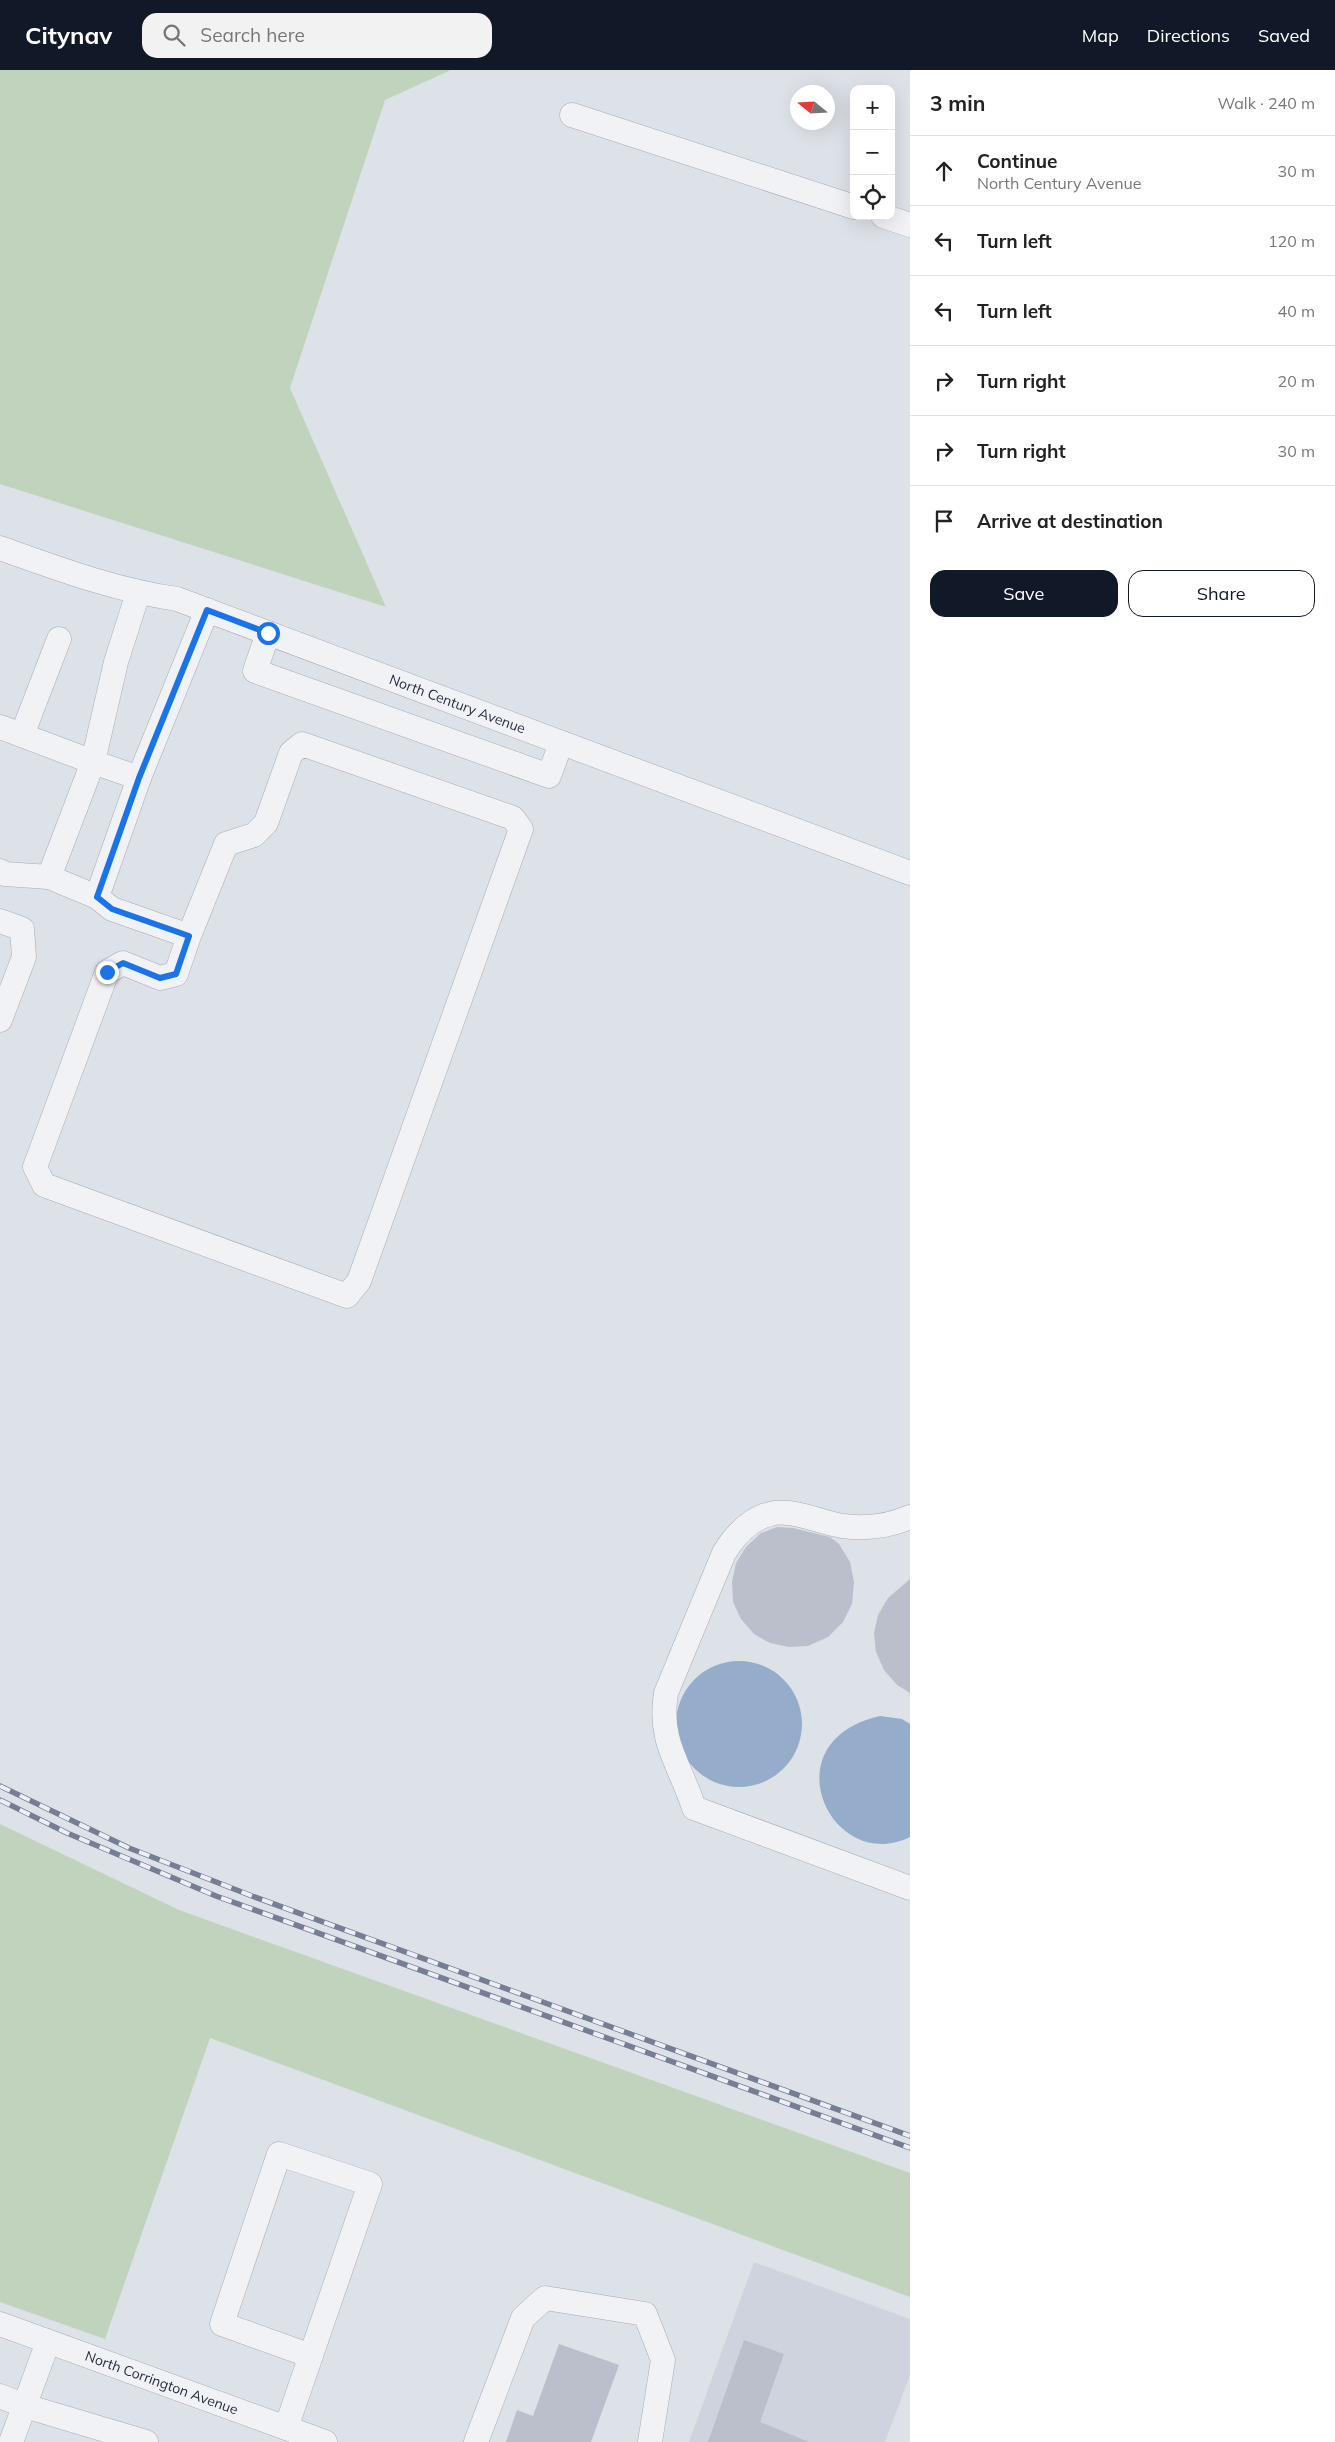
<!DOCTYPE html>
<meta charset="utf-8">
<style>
body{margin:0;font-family:Mulish,sans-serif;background:#f2f2f2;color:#222}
.controls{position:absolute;right:15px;top:15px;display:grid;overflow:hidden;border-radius:10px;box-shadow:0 5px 20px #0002}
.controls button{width:45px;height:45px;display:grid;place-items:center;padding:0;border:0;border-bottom:1px solid #e0e0e0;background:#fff;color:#222;font:25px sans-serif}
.compass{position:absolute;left:790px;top:15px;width:45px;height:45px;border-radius:50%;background:#fff;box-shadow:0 5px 20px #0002;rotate:288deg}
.stop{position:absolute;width:15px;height:15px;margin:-11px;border:4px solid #1a73e8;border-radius:50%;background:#fff}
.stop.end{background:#1a73e8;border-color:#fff;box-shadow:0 1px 5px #0008}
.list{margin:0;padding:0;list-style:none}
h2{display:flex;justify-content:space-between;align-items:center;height:65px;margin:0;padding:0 20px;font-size:21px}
h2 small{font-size:16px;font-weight:400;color:#767676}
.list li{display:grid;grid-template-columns:32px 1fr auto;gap:15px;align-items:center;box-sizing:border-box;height:70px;padding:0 20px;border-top:1px solid #e0e0e0}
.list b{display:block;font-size:19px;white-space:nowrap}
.list p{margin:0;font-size:16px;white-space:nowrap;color:#767676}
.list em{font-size:16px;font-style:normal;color:#767676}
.actions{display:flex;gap:10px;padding:15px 20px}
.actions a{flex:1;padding:11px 0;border:1px solid #111827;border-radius:15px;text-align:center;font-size:18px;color:#111827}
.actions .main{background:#111827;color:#fff}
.icon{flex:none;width:28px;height:28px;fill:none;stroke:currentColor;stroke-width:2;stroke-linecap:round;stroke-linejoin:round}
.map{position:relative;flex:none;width:910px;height:2372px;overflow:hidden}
header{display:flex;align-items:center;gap:30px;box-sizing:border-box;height:70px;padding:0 25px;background:#111827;color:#fff}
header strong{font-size:24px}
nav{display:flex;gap:28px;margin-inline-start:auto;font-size:18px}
.search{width:350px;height:45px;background:#f2f2f2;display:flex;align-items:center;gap:12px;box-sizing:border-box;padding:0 18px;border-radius:15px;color:#767676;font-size:19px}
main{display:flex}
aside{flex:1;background:#fff}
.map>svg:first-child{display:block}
.built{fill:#cfd3dd}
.green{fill:#c1d3bd}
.water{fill:#95accb}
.building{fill:#babfcb}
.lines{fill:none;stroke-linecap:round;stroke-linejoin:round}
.minor-casing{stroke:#a6abb6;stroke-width:25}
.minor{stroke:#f0f2f6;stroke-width:24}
.rail-casing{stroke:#757e93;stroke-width:5.5}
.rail{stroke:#ecf0f6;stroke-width:4;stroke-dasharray:11;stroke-linecap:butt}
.route{stroke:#1a73e8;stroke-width:6}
.labels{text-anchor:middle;stroke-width:4.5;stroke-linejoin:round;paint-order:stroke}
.street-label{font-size:14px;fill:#252d40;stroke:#ecf0f6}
</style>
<header>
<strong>Citynav</strong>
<div class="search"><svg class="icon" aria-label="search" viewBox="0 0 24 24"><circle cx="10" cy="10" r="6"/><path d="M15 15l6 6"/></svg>Search here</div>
<nav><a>Map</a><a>Directions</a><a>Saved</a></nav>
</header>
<main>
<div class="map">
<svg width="910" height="2372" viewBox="0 0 910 2372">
<rect width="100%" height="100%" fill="#dde1e8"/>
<!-- built -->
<path class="built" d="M754 2192 910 2249V2305L885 2372H689Z"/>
<!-- green -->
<path class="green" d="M0 0H451L385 30 290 318 386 537 0 414Z
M0 1754 179 1840 910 2103V2227L210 1968 105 2269 0 2232Z"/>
<!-- water -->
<path class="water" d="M676 1654a63 63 0 1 1 126 0a63 63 0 1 1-126 0Z
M880 1646 902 1649 910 1654V1767C831 1806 768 1671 880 1646Z"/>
<!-- building -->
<path class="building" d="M777 1457 793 1458 830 1467 839 1474 850 1492 854 1512 852 1534 843 1552 828 1567 808 1576 789 1577 770 1573 754 1564 741 1549 733 1532 732 1512 736 1493 746 1477 761 1463Z
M910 1509V1623L897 1615 884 1600 876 1582 874 1563 878 1545 888 1528Z
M744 2270 784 2284 760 2352 809 2372H708Z
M559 2274 619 2295 591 2372H506L517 2340 533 2346Z"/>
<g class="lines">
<!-- minor casing -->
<g class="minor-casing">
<g id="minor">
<path d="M572 45 854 137"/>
<path d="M883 146 910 155"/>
<path id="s1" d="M0 478C59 499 115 520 177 529L910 803"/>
<path d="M138 523 116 592 93 692 139 708 207 540"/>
<path d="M268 563 255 601 549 706 561 673"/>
<path d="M0 657 93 692 49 807 97 827 139 708"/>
<path d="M22 665 59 569"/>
<path d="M0 801 5 804 49 807"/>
<path d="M97 827 112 839 189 866 226 774 254 765 266 753 291 683 302 674 513 748 521 759 359 1211 347 1226 44 1115 35 1097 107 902 123 893 160 908 176 904 189 866"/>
<path d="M0 851 22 859 24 887 0 950"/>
<path d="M910 1447C888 1457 866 1459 842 1456 824 1453 807 1445 789 1443 760 1439 738 1460 724 1483L666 1623C658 1672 680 1694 694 1738L910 1818"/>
<path id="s2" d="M0 2254 325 2372"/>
<path d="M0 2326 25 2336 146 2372"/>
<path d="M286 2358 370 2114 279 2084 222 2254 311 2286"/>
<path d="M11 2372 48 2272"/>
<path d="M476 2372 523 2248 545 2228 645 2244 663 2290 650 2372"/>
</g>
</g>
<!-- minor -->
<use href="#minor" class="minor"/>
<!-- rail casing -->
<g class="rail-casing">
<path id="rail" d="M0 1716 129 1778 252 1826 910 2066
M0 1730 67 1763 216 1826 910 2078"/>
</g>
<!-- rail -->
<use href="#rail" class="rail"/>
</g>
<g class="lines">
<!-- route -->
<path class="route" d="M107 902 123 893 160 908 176 904 189 866 112 839 97 827 139 708 207 540 268 563"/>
</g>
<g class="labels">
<!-- street labels -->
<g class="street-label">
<text dy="5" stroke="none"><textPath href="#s1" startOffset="484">North Century Avenue</textPath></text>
<text dy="5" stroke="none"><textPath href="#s2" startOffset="172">North Corrington Avenue</textPath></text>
</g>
</g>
</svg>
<div class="controls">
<button>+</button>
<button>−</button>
<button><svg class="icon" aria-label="locate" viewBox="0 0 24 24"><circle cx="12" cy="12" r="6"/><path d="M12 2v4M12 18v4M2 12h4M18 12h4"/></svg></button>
</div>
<svg class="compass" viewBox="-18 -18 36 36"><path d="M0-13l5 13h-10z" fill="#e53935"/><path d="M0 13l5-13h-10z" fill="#767676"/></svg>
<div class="stop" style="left:268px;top:563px"></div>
<div class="stop end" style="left:107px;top:902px"></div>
</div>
<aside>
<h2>3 min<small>Walk · 240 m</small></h2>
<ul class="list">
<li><svg class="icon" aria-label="ahead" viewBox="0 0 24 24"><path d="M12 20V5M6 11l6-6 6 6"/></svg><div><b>Continue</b><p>North Century Avenue</p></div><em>30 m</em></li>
<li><svg class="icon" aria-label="left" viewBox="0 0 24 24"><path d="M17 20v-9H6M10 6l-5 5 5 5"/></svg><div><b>Turn left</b></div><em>120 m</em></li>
<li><svg class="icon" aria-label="left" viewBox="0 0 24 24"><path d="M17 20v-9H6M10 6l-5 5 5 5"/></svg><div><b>Turn left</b></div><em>40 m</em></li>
<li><svg class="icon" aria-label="right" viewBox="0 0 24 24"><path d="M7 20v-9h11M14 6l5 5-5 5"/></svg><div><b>Turn right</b></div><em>20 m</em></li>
<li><svg class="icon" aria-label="right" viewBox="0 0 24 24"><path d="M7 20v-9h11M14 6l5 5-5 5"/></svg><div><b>Turn right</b></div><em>30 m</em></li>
<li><svg class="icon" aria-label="arrive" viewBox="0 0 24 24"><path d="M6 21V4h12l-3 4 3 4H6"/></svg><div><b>Arrive at destination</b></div></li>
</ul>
<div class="actions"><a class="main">Save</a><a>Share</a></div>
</aside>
</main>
